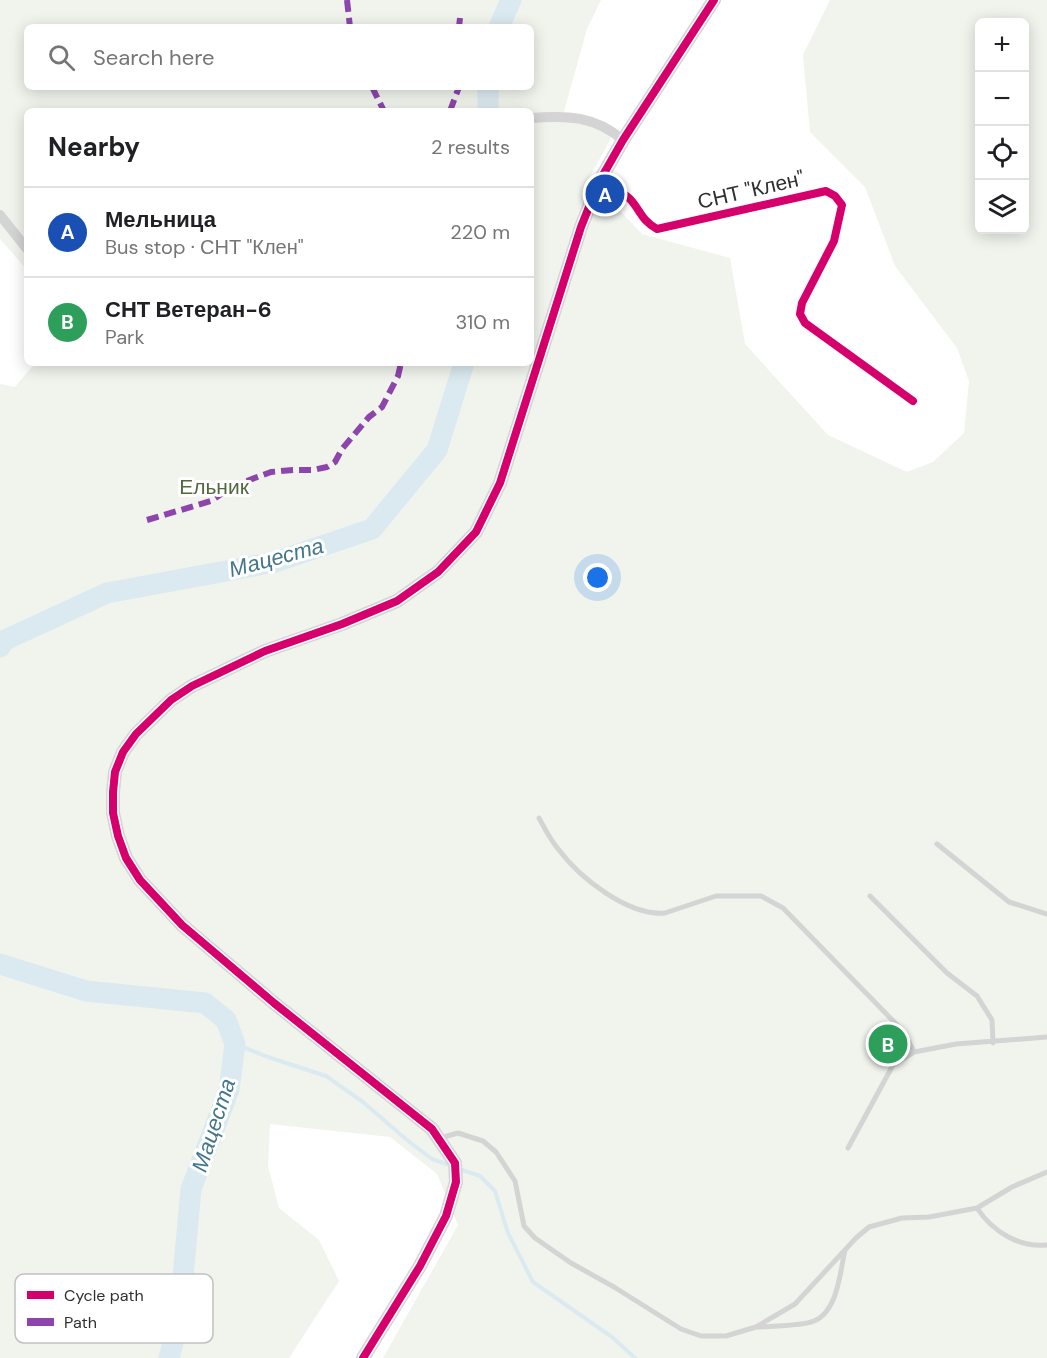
<!DOCTYPE html>
<meta charset="utf-8">
<style>
body{margin:0;font-family:"DM Sans",sans-serif;background:#f2f2f2;color:#202124}
.controls{position:absolute;right:18px;top:18px;display:grid;overflow:hidden;border-radius:9px;box-shadow:0 3px 15px #0003}
.controls button{width:54px;height:54px;display:grid;place-items:center;padding:0;border:0;border-bottom:2px solid #e0e0e0;background:#fff;color:#202124;font:30px sans-serif}
.you{position:absolute;left:598px;top:578px;width:21px;height:21px;margin:-15px;border:4px solid #fff;border-radius:50%;background:#1a73e8;box-shadow:0 0 0 9px #1a73e833}
.badge{display:grid;place-items:center;width:39px;height:39px;border-radius:50%;background:#787878;color:#fff;font-size:20px;font-weight:700}
.pin{position:absolute;translate:-50% -50%;border:3px solid #fff;box-shadow:0 2px 6px #0006}
.list{margin:0;padding:0;list-style:none}
h2{display:flex;justify-content:space-between;align-items:center;height:78px;margin:0;padding:0 24px;font-size:26px}
h2 small{font-size:20px;font-weight:400;color:#757577}
.list li{display:grid;grid-template-columns:39px 1fr auto;gap:18px;align-items:center;box-sizing:border-box;height:90px;padding:0 24px;border-top:2px solid #e0e0e0}
.list b{display:block;font-size:22px;white-space:nowrap}
.list p{margin:0;font-size:20px;white-space:nowrap;color:#757577}
.list em{font-size:20px;font-style:normal;color:#757577}
.icon{flex:none;width:33px;height:33px;fill:none;stroke:currentColor;stroke-width:2;stroke-linecap:round;stroke-linejoin:round}
.map{position:relative;flex:none;width:1047px;height:1358px;overflow:hidden}
.search{position:absolute;background:#fff;box-shadow:0 3px 15px #0003;left:24px;top:24px;width:510px;height:66px;display:flex;align-items:center;gap:15px;box-sizing:border-box;padding:0 21px;border-radius:9px;color:#757577;font-size:22px}
.panel{position:absolute;background:#fff;box-shadow:0 3px 15px #0003;left:24px;top:108px;width:510px;height:258px;border-radius:9px}
.map>svg:first-child{display:block}
.green{fill:#f1f4ed;fill-rule:evenodd}
.lines{fill:none;stroke-linecap:round;stroke-linejoin:round}
.stream{stroke:#dbeaf0;stroke-width:4}
.river{stroke:#dbeaf0;stroke-width:21}
.service{stroke:#d4d4d4;stroke-width:5}
.minor{stroke:#d4d4d4;stroke-width:10}
.tertiary{stroke:#d4d4d4;stroke-width:14}
.quiet{stroke:#8e44ad;stroke-width:6;stroke-dasharray:12 6;stroke-linecap:butt}
.cycleway-casing{stroke:#fff;stroke-width:11}
.cycleway{stroke:#d6006c;stroke-width:8}
.labels{text-anchor:middle;stroke-width:6;stroke-linejoin:round;paint-order:stroke}
.street-label{font-size:21px;fill:#2f2f2f;stroke:#fff}
.park-label{font-size:21px;fill:#566840;stroke:#fff}
.water-label{font-size:22px;font-style:italic;fill:#43768b;stroke:#fff}
.key{fill:#fff;stroke:#c1c1c1;stroke-width:1.5}
.key-label{font-size:16px;fill:#2f2f2f}
</style>
<div class="map">
<svg width="1047" height="1358" viewBox="0 0 1047 1358">
<rect width="100%" height="100%" fill="#fff"/>
<!-- green -->
<path class="green" d="M0 0H601L587 29 563 115 613 135 589 178 642 234 730 258 745 344 828 435 907 472 933 462 964 433 969 381 957 348 895 266 865 187 810 132 803 55 830 0H1047V1358H383L458 1225 437 1174 390 1137 270 1124 268 1166 279 1208 319 1240 339 1281 289 1358H0V384L15 387 35 363H531V111H27V270L0 239ZM980 22H1024V230H980ZM27 27H531V87H27Z"/>
<g class="lines">
<!-- stream -->
<path class="stream" d="M0 642 3 641
M235 1044 268 1057 326 1076 363 1102 407 1140 432 1159 452 1166
M459 1169 480 1176 495 1191 508 1233 533 1282 612 1337 635 1358"/>
<!-- river -->
<path class="river" d="M499 27 511 0
M488 87V111
M0 647 3 641 107 593 275 562 372 529 437 450 464 363
M0 964 86 991 205 1003 226 1020 235 1044 229 1090 191 1189 179 1320 169 1358"/>
<!-- service -->
<path class="service" d="M539 818C545 829 551 841 559 850 580 878 628 916 665 913L716 896H761L783 908 904 1032 914 1052
M937 844 1009 902 1047 914
M870 896 947 973 977 996 992 1020 993 1043
M440 1138 458 1133 483 1141 496 1152 515 1181 524 1226 535 1238 571 1263 614 1287 681 1329 701 1336H726L756 1327 795 1304 856 1238 869 1227 902 1218 929 1217 977 1208 1012 1187 1047 1172
M848 1148 893 1065 914 1052 956 1044 1047 1037
M977 1208C992 1231 1019 1248 1047 1245
M758 1327C771 1326 803 1326 814 1321 838 1311 840 1272 845 1250"/>
<!-- minor -->
<path class="minor" d="M531 118C567 115 595 116 623 140
M599 182C609 187 623 191 630 199 641 211 641 220 657 229L826 191 835 196 842 205 834 241 802 303 800 314 805 323 913 401
M0 215 27 249"/>
<!-- tertiary -->
<path class="tertiary" d="M363 1358 420 1266 446 1216 456 1182 455 1163 432 1129 274 1003 182 925 140 880 126 858 118 836 113 813V792L115 772 123 752 136 734 171 700 192 686 265 651 342 624 397 601 438 572 476 532 500 483 581 227 599 182 623 140 714 0"/>
<!-- quiet -->
<path class="quiet" d="M347 0 350 27
M459 27 460 18
M372 87 384 111
M450 111 459 87
M147 520 211 501 233 486 271 472 293 470H313L327 467 335 462 342 449 369 417 382 407 398 376 401 363"/>
<!-- cycleway casing -->
<g class="cycleway-casing">
<path id="cycleway" d="M599 182C609 187 623 191 630 199 641 211 641 220 657 229L826 191 835 196 842 205 834 241 802 303 800 314 805 323 913 401
M363 1358 420 1266 446 1216 456 1182 455 1163 432 1129 274 1003 182 925 140 880 126 858 118 836 113 813V792L115 772 123 752 136 734 171 700 192 686 265 651 342 624 397 601 438 572 476 532 500 483 581 227 599 182 623 140 714 0"/>
</g>
<!-- cycleway -->
<use href="#cycleway" class="cycleway"/>
</g>
<g class="labels">
<!-- street labels -->
<g class="street-label">
<text transform="translate(751 190) rotate(-13)" y="7">СНТ "Клен"</text>
</g>
<!-- park labels -->
<g class="park-label">
<text x="214" y="494">Ельник</text>
</g>
<!-- water labels -->
<g class="water-label">
<text transform="translate(276 557) rotate(-15)" y="8">Мацеста</text>
<text transform="translate(213 1125) rotate(-72)" y="8">Мацеста</text>
</g>
</g>
<!-- legend -->
<rect x="15" y="1274" width="198" height="69" rx="9" class="key"/>
<rect x="27" y="1291" width="27" height="8" fill="#d6006c"/>
<rect x="27" y="1318" width="27" height="8" fill="#8e44ad"/>
<g class="key-label">
<text x="64" y="1301">Cycle path</text>
<text x="64" y="1328">Path</text>
</g>
</svg>
<div class="controls">
<button>+</button>
<button>−</button>
<button><svg class="icon" aria-label="locate" viewBox="0 0 24 24"><circle cx="12" cy="12" r="6"/><path d="M12 2v4M12 18v4M2 12h4M18 12h4"/></svg></button>
<button><svg class="icon" aria-label="layers" viewBox="0 0 24 24"><path d="M12 4l9 5-9 5-9-5zM3 14l9 5 9-5"/></svg></button>
</div>
<div class="you"></div>
<div class="pin badge" style="left:605px;top:194px;background:#1a4fb4">A</div>
<div class="pin badge" style="left:888px;top:1044px;background:#2e9e5b">B</div>
<div class="search"><svg class="icon" aria-label="search" viewBox="0 0 24 24"><circle cx="10" cy="10" r="6"/><path d="M15 15l6 6"/></svg>Search here</div>
<section class="panel">
<h2>Nearby<small>2 results</small></h2>
<ul class="list">
<li><span class="badge" style="background:#1a4fb4">A</span><div><b>Мельница</b><p>Bus stop · СНТ &quot;Клен&quot;</p></div><em>220 m</em></li>
<li><span class="badge" style="background:#2e9e5b">B</span><div><b>СНТ Ветеран-6</b><p>Park</p></div><em>310 m</em></li>
</ul>
</section>
</div>
